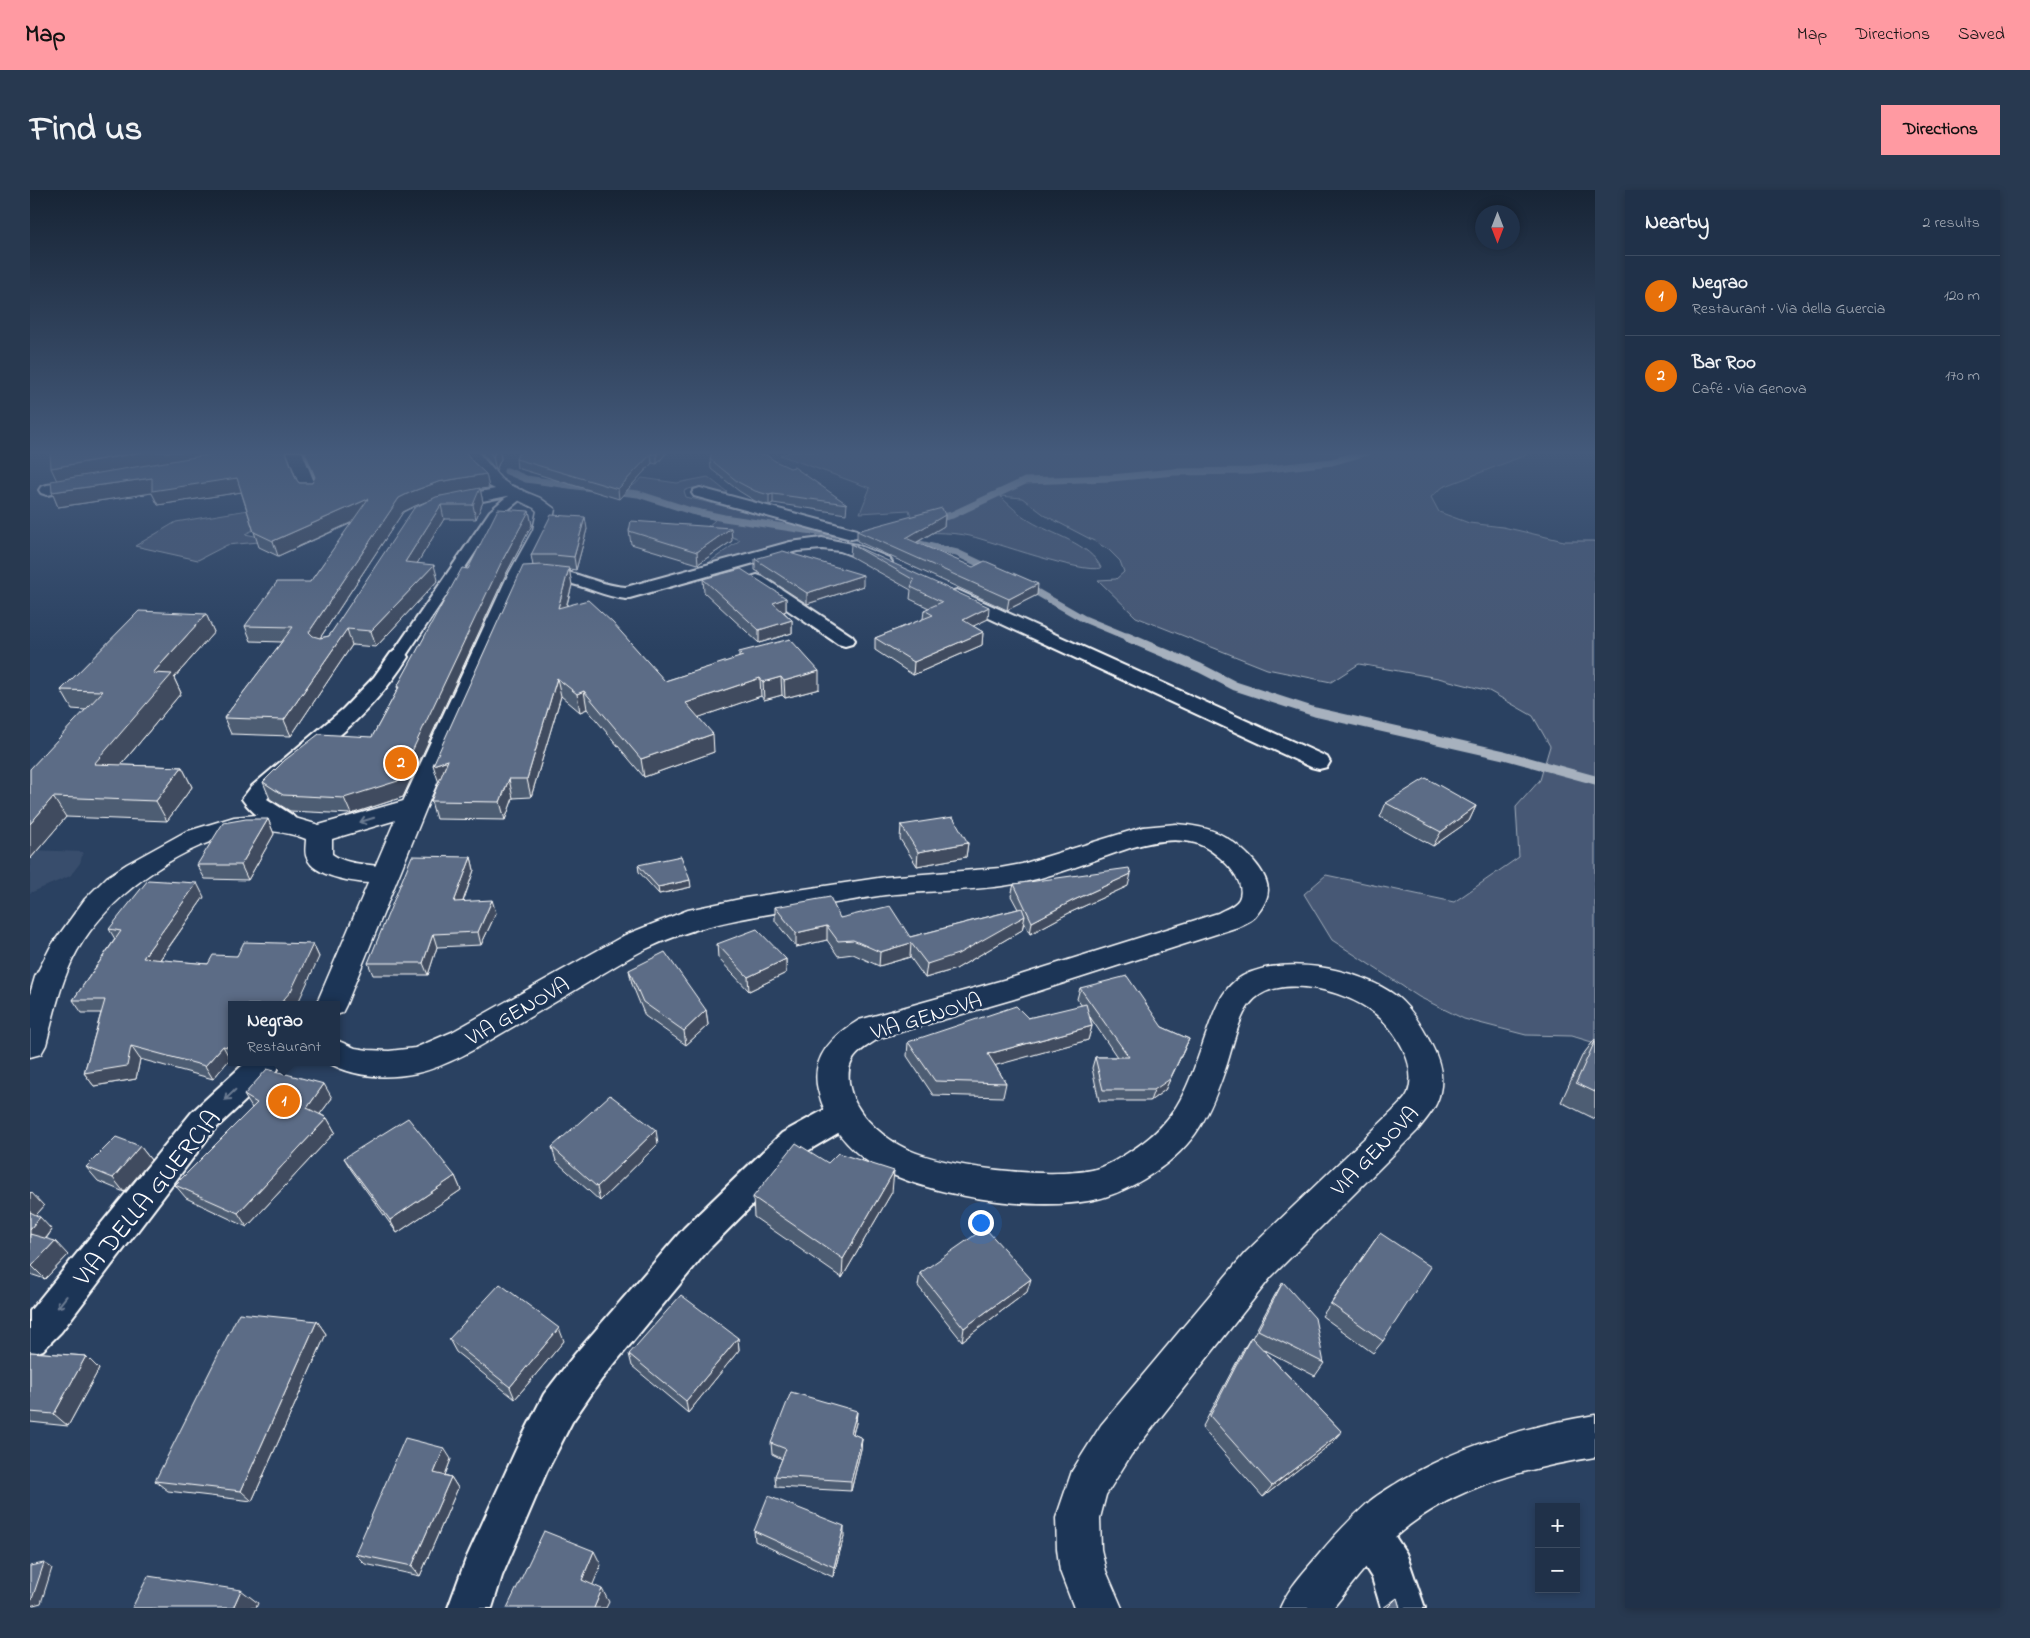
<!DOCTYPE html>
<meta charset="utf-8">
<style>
body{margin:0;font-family:"Indie Flower",sans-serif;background:#283950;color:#f1f3f6}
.controls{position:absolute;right:15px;bottom:15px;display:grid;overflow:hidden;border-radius:0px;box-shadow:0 2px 8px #0003}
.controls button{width:45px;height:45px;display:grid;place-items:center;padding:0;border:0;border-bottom:1px solid #3d4c61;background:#203149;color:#f1f3f6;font:25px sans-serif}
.compass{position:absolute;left:1445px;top:15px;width:45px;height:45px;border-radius:50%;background:#203149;box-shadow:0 2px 8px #0003;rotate:180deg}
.you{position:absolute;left:950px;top:1032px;width:18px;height:18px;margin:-12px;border:4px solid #fff;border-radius:50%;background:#1a73e8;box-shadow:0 0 0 8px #1a73e833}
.badge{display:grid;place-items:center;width:32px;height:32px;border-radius:50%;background:#ff9aa2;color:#fff;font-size:16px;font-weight:700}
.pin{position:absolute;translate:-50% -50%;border:2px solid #fff;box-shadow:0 1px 5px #0006}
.popup{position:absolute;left:198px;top:811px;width:112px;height:65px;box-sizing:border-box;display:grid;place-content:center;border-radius:0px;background:#203149;filter:drop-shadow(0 1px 4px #0005);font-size:16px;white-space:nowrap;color:#a2a9b4}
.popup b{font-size:19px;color:#f1f3f6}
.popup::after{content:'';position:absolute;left:50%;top:100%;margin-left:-10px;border:10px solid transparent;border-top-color:#203149}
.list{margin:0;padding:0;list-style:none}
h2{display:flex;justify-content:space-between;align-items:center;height:65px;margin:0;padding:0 20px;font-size:21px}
h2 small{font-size:16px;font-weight:400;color:#a2a9b4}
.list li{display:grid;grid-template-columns:32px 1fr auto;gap:15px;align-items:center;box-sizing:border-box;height:80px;padding:0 20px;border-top:1px solid #3d4c61}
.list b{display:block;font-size:19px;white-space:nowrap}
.list p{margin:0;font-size:16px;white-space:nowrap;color:#a2a9b4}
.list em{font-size:16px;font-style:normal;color:#a2a9b4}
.map{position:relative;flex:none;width:1565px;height:1418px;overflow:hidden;border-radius:0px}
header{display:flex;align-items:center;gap:30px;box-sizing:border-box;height:70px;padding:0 25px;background:#ff9aa2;color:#111}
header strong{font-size:24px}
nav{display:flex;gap:28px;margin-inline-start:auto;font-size:18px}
.intro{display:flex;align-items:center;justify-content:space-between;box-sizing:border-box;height:120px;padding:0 30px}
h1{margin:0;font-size:35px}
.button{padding:12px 22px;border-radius:0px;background:#ff9aa2;color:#111;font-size:18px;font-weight:700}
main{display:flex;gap:30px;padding:0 30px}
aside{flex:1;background:#203149;border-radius:0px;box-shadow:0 2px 8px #0003}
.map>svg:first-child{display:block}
.built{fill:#394e6c}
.green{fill:#465975;stroke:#a2acba}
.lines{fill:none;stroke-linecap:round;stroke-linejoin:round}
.stream-far1{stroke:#a7b1be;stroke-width:7}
.stream{stroke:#a7b1be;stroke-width:9}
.pedestrian-casing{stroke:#fff;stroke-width:4}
.minor-casing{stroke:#fff;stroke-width:4}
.tertiary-casing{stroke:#fff;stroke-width:3}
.secondary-casing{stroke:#fff;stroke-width:3}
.pedestrian{fill:#1d3557;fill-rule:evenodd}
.minor{fill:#1d3557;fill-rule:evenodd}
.tertiary{fill:#1d3557;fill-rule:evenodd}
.secondary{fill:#1d3557;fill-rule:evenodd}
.wall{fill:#4e5d73;stroke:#fff;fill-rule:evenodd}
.shaded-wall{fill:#404c5e;stroke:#fff}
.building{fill:#5b6c86;stroke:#fff}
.oneway{stroke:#6c7c92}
.labels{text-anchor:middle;stroke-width:5;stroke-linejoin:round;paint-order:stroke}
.street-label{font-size:22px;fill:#fff;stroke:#1d3557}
.near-street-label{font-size:26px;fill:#fff;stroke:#1d3557}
</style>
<header>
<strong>Map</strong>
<nav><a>Map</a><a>Directions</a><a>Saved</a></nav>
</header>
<div class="intro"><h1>Find us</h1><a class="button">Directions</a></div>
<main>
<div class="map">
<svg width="1565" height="1418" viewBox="0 0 1565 1418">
<rect width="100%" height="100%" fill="#2a4161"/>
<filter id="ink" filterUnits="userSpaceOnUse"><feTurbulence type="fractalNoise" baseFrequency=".02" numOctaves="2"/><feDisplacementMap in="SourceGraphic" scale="10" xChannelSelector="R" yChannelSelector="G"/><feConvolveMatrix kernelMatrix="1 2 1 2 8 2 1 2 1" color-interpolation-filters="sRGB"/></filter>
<g filter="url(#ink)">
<!-- built -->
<path class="built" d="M0 660 53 662 50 673 40 686 0 703Z"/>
<!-- green -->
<path class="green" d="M762 262H1498L1496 265 1413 297 1401 307 1409 322 1439 333 1473 337 1534 351H1565V853L1542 846 1496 845 1434 829 1389 807 1302 750 1274 704 1296 685 1424 712 1489 667 1486 617 1510 590 1520 556 1503 526 1459 501 1408 488 1329 474 1301 492 1237 479 1106 427 1068 390 1086 389 1094 382 1090 371 1079 360 1064 351 1016 326 992 308 970 306C979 315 989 324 1000 331 1021 344 1061 354 1071 378 1052 384 965 352 940 346 923 342 904 343 886 342L879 320 830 323 840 298 750 265Z
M678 287 697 302 694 304C680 300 667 294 654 301L656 307 775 336 793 342 792 346 670 379 710 350 677 337 685 330 632 311 580 301 532 297 547 289 604 295 612 288 647 293Z
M248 315 255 325 215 344 234 348 229 352 197 355 168 370 105 356 146 332Z"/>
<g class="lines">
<!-- stream-far1 -->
<path class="stream-far1" d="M477 281 496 289 561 298
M583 301 608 304 661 321 694 328 816 346
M902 330 922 325 995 291 1081 288 1144 282 1221 281 1302 272 1337 262
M873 350 927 363 961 379
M996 396 1054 429 1100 448"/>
<!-- stream -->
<path class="stream" d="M1097 447 1170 478 1205 496 1285 522 1474 565 1565 590"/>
<!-- pedestrian casing -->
<g class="pedestrian-casing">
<path id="pedestrian" d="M491 300 497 304 469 327 373 470H363L360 467 460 321 475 308Z"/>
</g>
<!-- minor casing -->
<g class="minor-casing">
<path id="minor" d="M257 262H272L288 302 286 305H274L272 302Z
M56 289 62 291 64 294 62 297 17 305 11 303 9 300 11 297 17 295Z
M481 296 487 298 489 301 487 304 418 318 412 316 410 313 412 310 418 308Z
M670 298 827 340 830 344 827 348 821 349 664 306 662 303 664 300Z
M792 348 827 355 859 368 862 372 859 376 853 377 810 361 792 359 767 361 596 409C574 407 556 396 534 392 523 389 510 392 499 389L496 385 499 381C533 372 562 395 596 397L760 352Z
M727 385 733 387 822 446 825 450 822 454 815 456 808 454 721 395 718 391 721 387Z
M927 400 1297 567 1300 572 1297 577 1289 579 1281 577 920 410 918 406 920 402Z
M368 461 375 463 378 467C358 499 333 526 304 550 281 569 256 586 237 609L262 625 270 634 267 640C248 644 222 624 212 609L222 596 313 519 344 487 361 463Z
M216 872H251L247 881 184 940 31 1142 13 1160 0 1165V1121L162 922Z
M814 911 825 915 830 924 825 933 774 963 678 1060 571 1190 542 1232 517 1281 472 1386 462 1418H418L436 1369 489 1253 514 1204 545 1164 654 1038 752 943 803 915Z
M1338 1322 1353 1328 1376 1363 1395 1418H1351L1342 1388 1323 1358 1317 1343 1323 1328Z"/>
</g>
<!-- tertiary casing -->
<g class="tertiary-casing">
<path id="tertiary" d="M384 608 393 610 397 616 393 622 302 649V664C320 677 343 673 364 679L367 685 364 691C344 697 285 690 277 668 274 663 276 655 276 649 254 641 228 638 205 644 144 659 78 707 47 761 31 790 24 824 16 855L11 864 0 867V804L5 787 21 756 55 709 77 687 97 674 155 642 204 627 227 625 258 626 289 635Z"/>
</g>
<!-- secondary casing -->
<g class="secondary-casing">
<path id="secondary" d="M432 262H448L471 289 481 296 510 308 525 319 521 340 497 387 397 616 316 815 312 823 306 825V815H286L371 616 477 387 503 340 507 321 504 318 459 296 447 284Z
M1146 634C1160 635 1175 637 1188 643 1207 652 1237 678 1238 700 1238 709 1231 720 1225 727 1220 732 1213 734 1208 737L984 809 850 848C828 861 814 870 820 898 825 922 848 943 869 955 909 978 1017 989 1062 980 1076 977 1088 969 1099 962 1150 931 1158 895 1177 842 1183 825 1190 803 1205 791 1244 761 1330 778 1366 806 1382 819 1392 836 1401 854 1409 869 1414 885 1410 902 1407 918 1396 929 1387 941L1241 1087 1101 1265 1076 1305 1070 1328 1071 1359 1076 1381 1092 1418H1044L1030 1381 1027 1359 1026 1328 1042 1281 1071 1235 1215 1063 1363 921C1368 915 1375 910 1378 903 1388 874 1365 838 1343 822 1315 800 1244 781 1219 815 1207 831 1202 861 1195 880 1177 932 1162 960 1114 989 1097 999 1078 1008 1058 1011 1001 1021 896 1006 845 976 818 960 795 931 788 900 780 867 803 846 829 830L984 787 1188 723C1195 719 1205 716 1209 709 1219 688 1183 658 1165 653 1144 647 1120 652 1100 658 1058 672 1016 690 972 696 933 701 894 701 855 705 826 709 797 715 769 719 715 728 665 735 616 759 599 767 583 778 567 787 536 806 505 824 474 842 449 857 416 877 387 883 357 889 324 888 297 872H306V850L325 858 338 860 359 861 385 858 422 842 595 745 658 720 715 708 855 687 970 678 992 674 1113 637Z
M1565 1225V1267C1497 1278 1426 1296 1372 1341 1345 1363 1324 1392 1303 1418H1250C1259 1397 1275 1381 1290 1363 1305 1345 1322 1327 1340 1311 1350 1303 1361 1297 1372 1290 1431 1255 1497 1236 1565 1225Z"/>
</g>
<!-- pedestrian -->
<use href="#pedestrian" class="pedestrian"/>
<!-- minor -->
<use href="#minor" class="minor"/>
<!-- tertiary -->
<use href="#tertiary" class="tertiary"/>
<!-- secondary -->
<use href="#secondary" class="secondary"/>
</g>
<!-- wall -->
<path class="wall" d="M274 262H436L442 271 456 284 459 298 450 299 453 312 446 329H414L387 373 408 390 346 457 322 455 261 546 201 544 194 528 252 452 221 451 215 436 280 392 322 333 248 366 229 357 211 302 128 315 122 303 28 317 22 302 27 290 21 278 266 289 269 293H282L285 288ZM400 310 299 446 290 448 373 322 385 316Z
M451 262H470L471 269 466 280Z
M637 262 627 274 622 273 589 309 487 278 486 269Z
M680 269 745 271 817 314 816 324 743 313 739 315 725 311 709 301 681 279Z
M499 321 502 335 475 386 373 607 321 624 260 621 240 609 233 592 342 547 368 499 367 497 438 379Z
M915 325 914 336 886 353 1007 405 977 420 827 351V341Z
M557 339 546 380 539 379 542 395 537 415 635 491 709 468V462L789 499 755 508 752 505 734 510 731 506 669 527 684 562 614 587 557 519 550 522 531 506 501 607 483 608 475 630 406 629 401 611 503 376 501 365Z
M599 341 702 351 668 374 601 354Z
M821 354 958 429 943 436 953 442 952 455 883 485 845 460V448L893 429 894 420 899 418 880 409 881 400 820 366Z
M725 369 833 396 777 414 725 380Z
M673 389 756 408V421L754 422 762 430V443L729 453 674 402Z
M176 424 184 442 144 488 151 503 91 575 152 577 162 597 137 631 36 627 0 669 55 520 42 519 31 500Z
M1356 613 1446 616 1439 631 1403 656 1350 627Z
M238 629 244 644 218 690 175 689 167 675Z
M871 635 938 653 936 667 887 676 870 649Z
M441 667 444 680 433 712 466 723 451 755 407 757 398 785H343L338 773Z
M608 675 661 697 629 704 609 682Z
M984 694 1098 696 1039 723 1000 744 994 732 992 740 926 779 895 788 880 767 849 776 823 764 808 766 797 750 766 757 745 731V717L810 728 880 747 988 719 981 706Z
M174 707 130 770 178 774 207 766 283 754 289 767 202 815V869H200L183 889 110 869 106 889 64 896 54 883 71 823H52L43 810 85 749 79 739Z
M687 754 756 769V783L719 801 688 768Z
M599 780 676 820 678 835 656 855 615 826 602 794Z
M1050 798 1132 837 1159 849 1154 860 1135 900 1120 911H1069L1062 878 1065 867H1087L1060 827 1062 836 1058 850 965 875 976 893 973 907 903 905 877 866 878 852 998 828 1052 816 1047 809Z
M1565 849V929L1531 912 1552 866Z
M214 905 302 908 290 924 297 928 305 942 217 1037 156 1008 145 995 222 918Z
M628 954 570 1011 526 971 522 957Z
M110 956 121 970 94 1002 68 991 56 977Z
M314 968 425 986 431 1000 367 1043 322 981Z
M798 973 862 1002 812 1088 724 1027 723 1007Z
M0 1002 14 1016 6 1025 22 1040 16 1049 38 1065 15 1089 0 1084Z
M1350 1043 1353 1151 1343 1163 1292 1126Z
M890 1083 997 1102 932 1151 888 1096Z
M1253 1092 1294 1173 1285 1186 1233 1159 1312 1242 1302 1253 1233 1307 1172 1238 1213 1160 1221 1147 1222 1148 1245 1105Z
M287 1131 296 1144 222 1311 138 1301 125 1291Z
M708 1148 709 1160 658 1223 602 1176 599 1164Z
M419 1149 534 1151 485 1209 426 1162Z
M0 1162 56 1166 69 1179 38 1236 0 1232Z
M827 1221 826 1233 823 1244 832 1248 831 1259 821 1301 746 1297 745 1286 752 1269 742 1264 741 1253Z
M421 1269 415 1285 421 1287 428 1298 390 1386 335 1374 325 1364Z
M724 1341 814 1346 803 1387 725 1351Z
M1367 1408 1370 1418H1353Z"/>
<!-- shaded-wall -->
<path class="shaded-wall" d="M113 262H199L27 291 21 278Z
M465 262H470L471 269 466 280 463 267Z
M628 262H637L627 274V264Z
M621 264 622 273 589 309 588 299Z
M456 284 459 298 450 299 453 312 446 329 443 315 411 306 385 316 373 322 284 457 279 442 369 308 381 302 408 292Z
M122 288H207L212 302 128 315 122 303 28 317 22 302Z
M743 304V313L739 315V305Z
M338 309 342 323 248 366 243 351Z
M411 315 414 329 379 387 375 372Z
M499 321 502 335 475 386 373 607 321 624 314 608 472 371Z
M915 325 914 336 875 359 876 348Z
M555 327 557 339 546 380 544 367Z
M701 338 702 351 668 374 667 362Z
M404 375 408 390 346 457 341 441Z
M539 378 542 395 531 435 528 418Z
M833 385V396L777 414V403Z
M1008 394 1007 405 977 420 979 409Z
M756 408V421L743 426V413Z
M959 417 958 429 931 442 933 430Z
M176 424 184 442 144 488 151 503 75 594 64 574 123 483Z
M762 430V443L729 453V440Z
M317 439 322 455 261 546 254 530Z
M953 442 952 455 883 485 884 472Z
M789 481V499L755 508 754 491Z
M751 487 752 505 734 510 733 492Z
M527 488 531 506 501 607 497 589Z
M730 488 731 506 658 531 656 513Z
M554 501 557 519 550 522 547 504Z
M683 544 684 562 614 587 611 569Z
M418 570 409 593 403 575Z
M152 577 162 597 137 631 126 611Z
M479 589 483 608 475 630 470 612Z
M23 607 36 627 0 669V634Z
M1446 616 1439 631 1403 656 1411 642Z
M238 629 244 644 218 690 211 675Z
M938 653 936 667 887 676 888 662Z
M441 667 444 680 428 725 424 712Z
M1101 684 1098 696 1039 723 1000 744 1002 732 1042 711Z
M660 690 661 697 629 704 628 697Z
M167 693 174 707 121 782 113 768Z
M462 710 466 723 451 755 448 742Z
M995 726 992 740 926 779 895 788 897 774Z
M797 736V750L766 757V743Z
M403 744 407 757 398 785 393 773Z
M881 753 880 767 849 776 850 762Z
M283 754 289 767 267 815H249Z
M756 769V783L719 801 718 787Z
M676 820 678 835 656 855 654 841Z
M1062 836 1058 850 956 878 958 864Z
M1159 849 1154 860 1135 900 1120 911 1124 900Z
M101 856 110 869 106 889 64 896 54 883Z
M193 856 200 869 183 889 175 876Z
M294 894 302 908 284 932 277 918Z
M297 928 305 942 217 1037 208 1023Z
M626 940 628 954 570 1011 567 997Z
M110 956 121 970 94 1002 83 988Z
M864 981 862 1002 812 1088 813 1069Z
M425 986 431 1000 367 1043 360 1030Z
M1 1002 14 1016 1 1031 0 1029V1003Z
M10 1027 22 1040 10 1056 0 1046V1039Z
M25 1051 38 1065 15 1089 2 1076Z
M1001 1089 997 1102 932 1151 934 1138Z
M287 1131 296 1144 222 1311 211 1301Z
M529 1138 534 1151 485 1209 480 1197Z
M708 1148 709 1160 658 1223 656 1211Z
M56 1166 69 1179 38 1236 24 1224Z
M827 1221 826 1233 820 1254 821 1243Z
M1312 1242 1302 1253 1233 1307 1242 1296Z
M832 1248 831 1259 821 1301V1291Z
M414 1258 421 1269 412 1293 404 1283Z
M421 1287 428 1298 390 1386 382 1376Z
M814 1336V1346L803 1387 804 1377Z
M564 1361 571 1375 559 1404 552 1390Z
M14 1373 22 1378 11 1413 0 1416V1409Z
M572 1399 579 1412 576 1418H564Z
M211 1400 228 1413 226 1418H203Z"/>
<!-- building -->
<path class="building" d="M20 262H113L21 278Z
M195 262H256L266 289 269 293H282L285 287 275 262H436L442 271 456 284 408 292 381 302 369 308 279 442 283 446 290 448 299 446 384 318 406 307 450 298 443 315H411L375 372 404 375 341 441 317 439 254 530 194 528 263 437 215 436 247 392H280L338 309 243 351 224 342 207 288 122 301V288L22 302 21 291Z
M459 262H465L463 267Z
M489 262H628L627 264H621L588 299 486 269Z
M682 262H724L730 265 735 264 745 271 760 278 764 277 817 314 743 304 739 305 725 301 708 292 680 269Z
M912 318 915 325 876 348 943 377 955 371 1008 394 979 409 827 341Z
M468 319 499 321 472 371 368 591 314 608 253 605 233 592 255 570 289 544 342 547 369 497H367L432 378 438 379Z
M521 325 555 327 544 367 524 365H501Z
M601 331 701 338 667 362 599 341Z
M821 354 959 417 933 430 953 442 884 472 845 448 903 425 894 420 912 412 881 397 884 390Z
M753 361 833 385 777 403 725 369Z
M512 375 539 378 528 418 558 410 583 433 635 491 713 466 709 462 760 449 789 481 754 491 751 487 733 492 730 488 656 513 683 544 611 569 554 501 547 504 527 488 497 589H479L470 612 401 611 418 570 403 575 493 376Z
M711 379 756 408 743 413 762 430 729 440 673 389Z
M109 421 176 424 123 483 142 484 64 574 152 577 126 611 23 607 0 634V579L73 501 31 500Z
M1396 588 1446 616 1411 642 1356 613Z
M923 627 938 653 888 662 871 635Z
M216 629H238L211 675H167L193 633Z
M382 666 441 667 424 712 462 710 448 742 403 744 393 773H338Z
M651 666 660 690 628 697 608 675Z
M1099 678 1101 684 1042 711 1002 732 984 694Z
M118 690 167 693 113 768 178 774 183 765 207 766 214 752 283 754 261 801 249 815H202V858L193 856 175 876 101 856 97 876 54 883 75 810H43L91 741 79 739Z
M800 707 810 728 860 716 880 747 992 718 995 726 928 764 897 774 881 753 850 762 823 750 808 751 797 736 766 743 745 717Z
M727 739 756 769 718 787 687 754Z
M635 762 676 820 654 841 613 812 599 780Z
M1097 786 1132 837 1159 849 1140 889 1124 900H1073L1065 867H1099L1050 798Z
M1056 814 1062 836 958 864 976 893 905 891 878 852 986 816 998 828Z
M1565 851V902L1546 893Z
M237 879 294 894 277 918 297 928 208 1023 145 995 227 913 214 905Z
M580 905 626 940 567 997 522 957Z
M378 928 425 986 360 1030 314 968Z
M86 947 110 956 83 988 56 977Z
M766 953 798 973 808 963 864 981 813 1069 723 1007Z
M0 1022 10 1027 0 1039Z
M955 1038 1001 1089 934 1138 890 1083Z
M1350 1043 1401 1077 1353 1151 1301 1114Z
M0 1044 25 1051 2 1076 0 1075Z
M1253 1092 1285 1128 1294 1173 1228 1140Z
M470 1094 529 1138 480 1197 419 1149Z
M651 1105 708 1148 656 1211 599 1164Z
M209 1123 287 1131 211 1301 125 1291Z
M1221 1147 1312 1242 1242 1296 1180 1226Z
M0 1162 56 1166 24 1224 0 1222Z
M761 1202 827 1221 821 1243 832 1248 821 1291 745 1286 756 1259 741 1253Z
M375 1248 414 1258 404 1283 421 1287 382 1376 325 1364Z
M738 1306 814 1336 804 1377 724 1341Z
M514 1341 564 1361 552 1390 572 1399 564 1418H477Z
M14 1373 2 1409H0V1376Z
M118 1386 211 1400 203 1418H102Z
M1367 1408 1370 1418H1357Z"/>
<!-- one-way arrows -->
<defs><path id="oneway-shaft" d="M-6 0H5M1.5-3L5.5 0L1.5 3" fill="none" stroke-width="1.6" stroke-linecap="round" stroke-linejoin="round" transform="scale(1.25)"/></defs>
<g class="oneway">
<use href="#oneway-shaft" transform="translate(337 630) rotate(163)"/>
<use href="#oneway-shaft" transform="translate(200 905) rotate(136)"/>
<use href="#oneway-shaft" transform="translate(32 1112) rotate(128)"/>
</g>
</g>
<!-- sky -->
<linearGradient id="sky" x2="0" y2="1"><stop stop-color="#172435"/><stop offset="0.57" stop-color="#445a7b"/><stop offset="1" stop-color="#445a7b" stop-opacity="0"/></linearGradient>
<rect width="1565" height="461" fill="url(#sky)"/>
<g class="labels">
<!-- street labels -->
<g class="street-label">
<text transform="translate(487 820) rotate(-30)" y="8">VIA GENOVA</text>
<text transform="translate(896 825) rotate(-17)" y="8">VIA GENOVA</text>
<text transform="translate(1344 960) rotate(-46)" y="8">VIA GENOVA</text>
</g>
<!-- near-street labels -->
<g class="near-street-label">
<text transform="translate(116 1007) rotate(-51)" y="9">VIA DELLA GUERCIA</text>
</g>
</g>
</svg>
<div class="controls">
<button>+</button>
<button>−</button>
</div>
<svg class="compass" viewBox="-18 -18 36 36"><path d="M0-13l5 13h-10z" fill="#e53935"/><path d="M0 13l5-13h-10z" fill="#a2a9b4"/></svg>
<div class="you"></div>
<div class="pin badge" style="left:254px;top:911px;background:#e8710a">1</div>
<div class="popup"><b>Negrao</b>Restaurant</div>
<div class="pin badge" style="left:371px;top:573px;background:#e8710a">2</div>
</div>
<aside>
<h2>Nearby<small>2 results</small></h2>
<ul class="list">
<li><span class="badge" style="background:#e8710a">1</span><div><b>Negrao</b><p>Restaurant · Via della Guercia</p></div><em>120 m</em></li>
<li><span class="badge" style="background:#e8710a">2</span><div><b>Bar Roo</b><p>Café · Via Genova</p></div><em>170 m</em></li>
</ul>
</aside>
</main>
